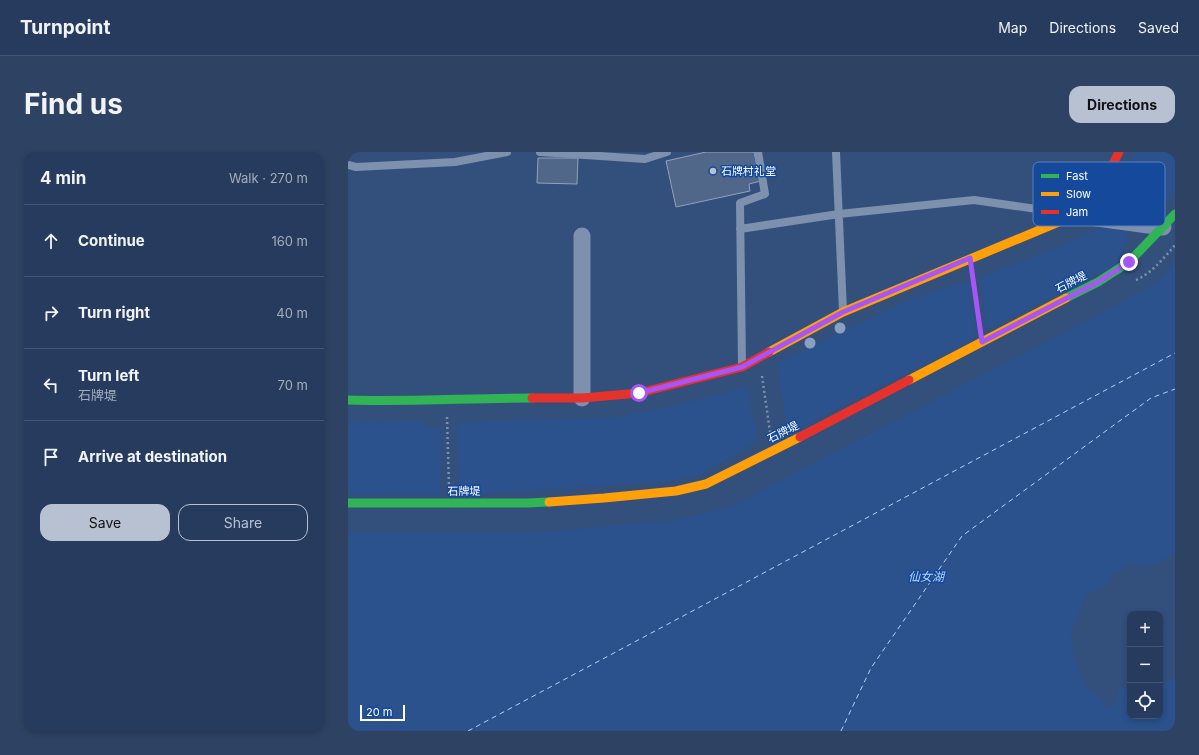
<!DOCTYPE html>
<meta charset="utf-8">
<style>
body{margin:0;font-family:Inter,"Noto Sans SC",sans-serif;background:#2e4263;color:#f1f3f6}
.controls{position:absolute;right:12px;bottom:12px;display:grid;overflow:hidden;border-radius:8px;box-shadow:0 2px 6px #0003}
.controls button{width:36px;height:36px;display:grid;place-items:center;padding:0;border:0;border-bottom:1px solid #425572;background:#263b5d;color:#f1f3f6;font:20px sans-serif}
.scale{position:absolute;left:12px;bottom:10px;width:45px;box-sizing:border-box;padding-left:4px;border:2px solid #fff;border-top:0;font-size:11px;line-height:14px;white-space:nowrap;color:#fff;-webkit-text-stroke:3px #14499b;paint-order:stroke}
.stop{position:absolute;width:12px;height:12px;margin:-9px;border:3px solid #a855f7;border-radius:50%;background:#fff}
.stop.end{background:#a855f7;border-color:#fff;box-shadow:0 1px 4px #0008}
.list{margin:0;padding:0;list-style:none}
h2{display:flex;justify-content:space-between;align-items:center;height:52px;margin:0;padding:0 16px;font-size:17px}
h2 small{font-size:13px;font-weight:400;color:#a4adbc}
.list li{display:grid;grid-template-columns:26px 1fr auto;gap:12px;align-items:center;box-sizing:border-box;height:72px;padding:0 16px;border-top:1px solid #425572}
.list b{display:block;font-size:15px;white-space:nowrap}
.list p{margin:0;font-size:13px;white-space:nowrap;color:#a4adbc}
.list em{font-size:13px;font-style:normal;color:#a4adbc}
.actions{display:flex;gap:8px;padding:12px 16px}
.actions a{flex:1;padding:9px 0;border:1px solid #b8c1d1;border-radius:12px;text-align:center;font-size:14px;color:#b8c1d1}
.actions .main{background:#b8c1d1;color:#111}
.icon{flex:none;width:22px;height:22px;fill:none;stroke:currentColor;stroke-width:2;stroke-linecap:round;stroke-linejoin:round}
.map{position:relative;flex:none;width:827px;height:579px;overflow:hidden;border-radius:12px}
header{display:flex;align-items:center;gap:24px;box-sizing:border-box;height:56px;padding:0 20px;background:#263b5d;border-bottom:1px solid #425572}
header strong{font-size:19px}
nav{display:flex;gap:22px;margin-inline-start:auto;font-size:14px}
.intro{display:flex;align-items:center;justify-content:space-between;box-sizing:border-box;height:96px;padding:0 24px}
h1{margin:0;font-size:28px}
.button{padding:10px 18px;border-radius:12px;background:#b8c1d1;color:#111;font-size:14px;font-weight:700}
main{display:flex;gap:24px;padding:0 24px}
aside{flex:1;background:#263b5d;border-radius:12px;box-shadow:0 2px 6px #0003}
.map>svg:first-child{display:block}
.water{fill:#2b528c}
.lines{fill:none;stroke-linecap:round;stroke-linejoin:round}
.ferry{stroke:#b5d2f9;stroke-width:1;stroke-dasharray:5 4;stroke-linecap:butt}
.building{fill:#50678a;stroke:#92a2bb}
.path{stroke:#7d90ae;stroke-width:2.5;stroke-dasharray:2 3;stroke-linecap:butt}
.lane{stroke:#7d90ae;stroke-width:8}
.street{stroke:#7d90ae;stroke-width:17}
.fast{stroke:#30b455;stroke-width:9}
.slow{stroke:#ff9f0a;stroke-width:9}
.jam{stroke:#e5322d;stroke-width:9}
.tree{fill:#8aa0c3}
.route{stroke:#a855f7;stroke-width:5}
.poi-dot{fill:#b8c1d1;stroke:#14499b;stroke-width:1.5}
.labels{text-anchor:middle;stroke-width:3;stroke-linejoin:round;paint-order:stroke}
.poi-label{font-size:11px;fill:#fff;stroke:#14499b;text-anchor:start}
.street-label{font-size:11px;fill:#fff;stroke:#14499b}
.water-label{font-size:12px;font-style:italic;fill:#b5d2f9;stroke:#14499b}
.key{fill:#14499b;stroke:#5a80b9;stroke-width:1}
.key-label{font-size:11px;fill:#fff}
</style>
<header>
<strong>Turnpoint</strong>
<nav><a>Map</a><a>Directions</a><a>Saved</a></nav>
</header>
<div class="intro"><h1>Find us</h1><a class="button">Directions</a></div>
<main>
<aside>
<h2>4 min<small>Walk · 270 m</small></h2>
<ul class="list">
<li><svg class="icon" aria-label="ahead" viewBox="0 0 24 24"><path d="M12 20V5M6 11l6-6 6 6"/></svg><div><b>Continue</b></div><em>160 m</em></li>
<li><svg class="icon" aria-label="right" viewBox="0 0 24 24"><path d="M7 20v-9h11M14 6l5 5-5 5"/></svg><div><b>Turn right</b></div><em>40 m</em></li>
<li><svg class="icon" aria-label="left" viewBox="0 0 24 24"><path d="M17 20v-9H6M10 6l-5 5 5 5"/></svg><div><b>Turn left</b><p>石牌堤</p></div><em>70 m</em></li>
<li><svg class="icon" aria-label="arrive" viewBox="0 0 24 24"><path d="M6 21V4h12l-3 4 3 4H6"/></svg><div><b>Arrive at destination</b></div></li>
</ul>
<div class="actions"><a class="main">Save</a><a>Share</a></div>
</aside>
<div class="map">
<svg width="827" height="579" viewBox="0 0 827 579">
<rect width="100%" height="100%" fill="#334f7c"/>
<!-- water -->
<path class="water" d="M787 0H827V38L808 60 775 57 776 32Z
M753 76 776 79 780 85 770 112 639 177 632 125 710 95Z
M827 110V400L821 405 797 416 782 411 765 421 759 432 737 444 723 482 727 511 740 538 752 545 760 557 769 549 771 535 782 538V564H812V534L823 527H827V579H0V381H186L327 368 382 355 776 149 810 130Z
M622 129 628 185 440 282 429 211 570 144Z
M399 235 410 289 352 323 314 330 111 343 109 271 268 265 328 253Z
M77 269 78 275H92L93 343 0 342V270Z"/>
<g class="lines">
<!-- ferry -->
<path class="ferry" d="M120 579 827 201
M493 579 523 516 614 384 803 246 827 237"/>
</g>
<!-- building -->
<path class="building" d="M358 0H406L413 29 401 32 402 39 328 55 318 9Z
M190 6H230L229 32 189 31Z"/>
<g class="lines">
<!-- path -->
<path class="path" d="M625 125 632 171
M788 128C804 121 816 106 827 93
M414 224 422 280
M99 265 101 334"/>
<!-- lane -->
<path class="lane" d="M192 0 297 7 319 0
M488 0 495 159
M0 13 8 15 107 10 159 0
M392 77 491 62 626 48 716 61
M394 212 392 51 417 42 410 0"/>
<!-- street -->
<path class="street" d="M727 63 815 75
M234 84V246"/>
<!-- fast -->
<path class="fast" d="M718 146 750 130 781 110 827 62
M0 248C61 250 122 246 184 246
M0 351H179L201 350"/>
<!-- slow -->
<path class="slow" d="M421 200 495 160 713 69
M561 228 718 146
M201 350 256 346 328 339 358 332 452 285"/>
<!-- jam -->
<path class="jam" d="M713 69 727 63 753 36 771 0
M184 246H234L291 241 394 215 421 200
M452 285 561 228"/>
</g>
<!-- trees -->
<g class="tree">
<circle cx="492" cy="176" r="5.5"/>
<circle cx="462" cy="191" r="5.5"/>
</g>
<g class="lines">
<!-- route -->
<path class="route" d="M291 241 394 215 495 160 622 106 634 190 750 130 781 110"/>
</g>
<!-- markers -->
<circle class="poi-dot" cx="365" cy="19" r="4"/>
<g class="labels">
<!-- poi labels -->
<g class="poi-label">
<text x="373" y="23">石牌村礼堂</text>
</g>
<!-- street labels -->
<g class="street-label">
<text transform="translate(723 130) rotate(-27)" y="4">石牌堤</text>
<text transform="translate(435 280) rotate(-27)" y="4">石牌堤</text>
<text transform="translate(116 339) rotate(-1)" y="4">石牌堤</text>
</g>
<!-- water labels -->
<g class="water-label">
<text x="578" y="429">仙女湖</text>
</g>
</g>
<!-- legend -->
<rect x="685" y="10" width="132" height="64" rx="6" class="key"/>
<rect x="693" y="22" width="18" height="4" fill="#30b455"/>
<rect x="693" y="40" width="18" height="4" fill="#ff9f0a"/>
<rect x="693" y="58" width="18" height="4" fill="#e5322d"/>
<g class="key-label">
<text x="718" y="28">Fast</text>
<text x="718" y="46">Slow</text>
<text x="718" y="64">Jam</text>
</g>
</svg>
<div class="controls">
<button>+</button>
<button>−</button>
<button><svg class="icon" aria-label="locate" viewBox="0 0 24 24"><circle cx="12" cy="12" r="6"/><path d="M12 2v4M12 18v4M2 12h4M18 12h4"/></svg></button>
</div>
<div class="scale">20 m</div>
<div class="stop" style="left:291px;top:241px"></div>
<div class="stop end" style="left:781px;top:110px"></div>
</div>
</main>
